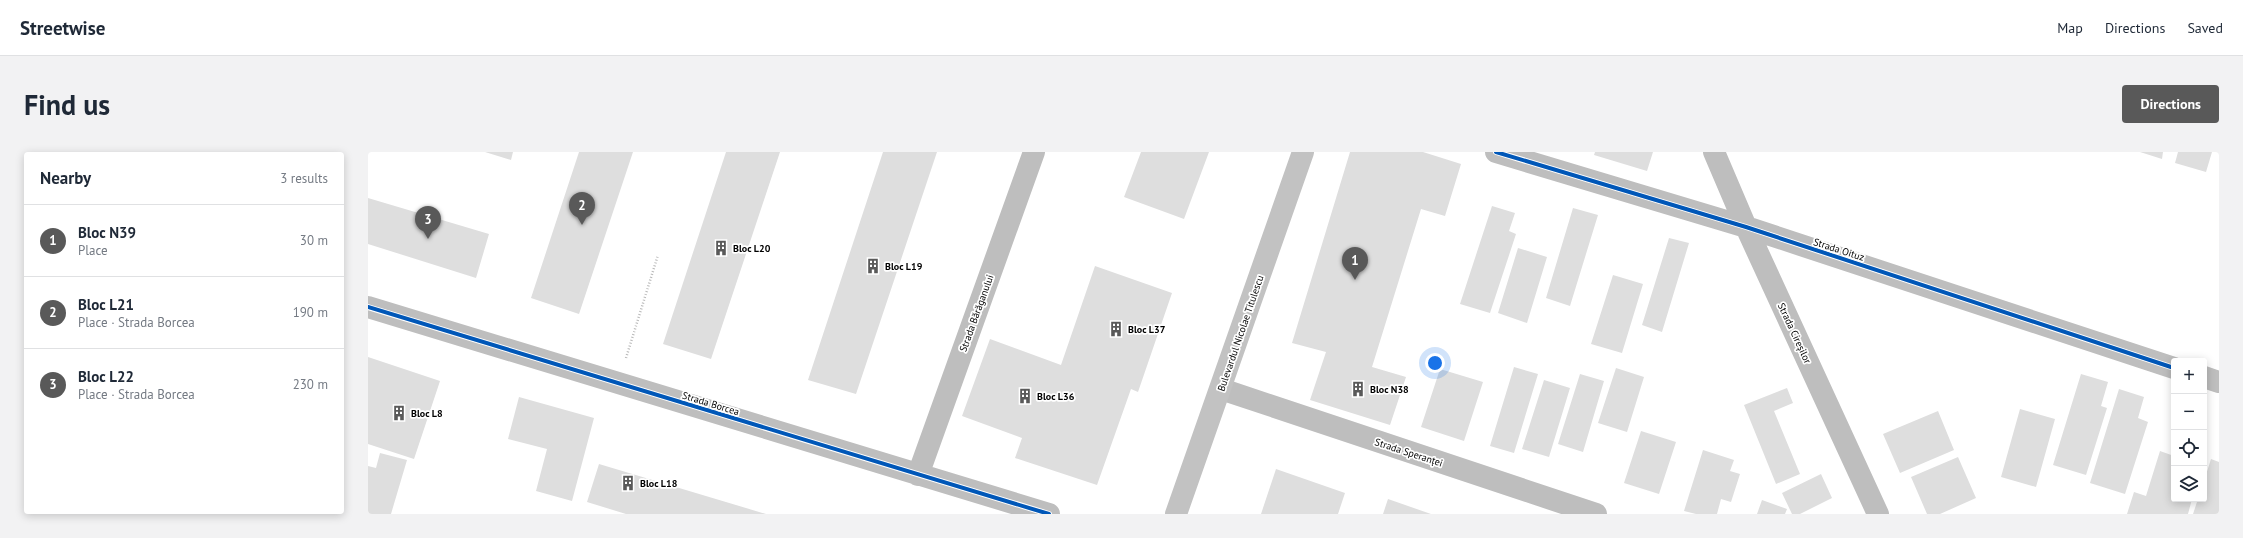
<!DOCTYPE html>
<meta charset="utf-8">
<style>
body{margin:0;font-family:"PT Sans",sans-serif;background:#f2f2f3;color:#1f2937}
.controls{position:absolute;right:12px;bottom:12px;display:grid;overflow:hidden;border-radius:4px;box-shadow:0 2px 10px #0003}
.controls button{width:36px;height:36px;display:grid;place-items:center;padding:0;border:0;border-bottom:1px solid #e0e1e3;background:#fff;color:#1f2937;font:20px sans-serif}
.you{position:absolute;left:1067px;top:211px;width:14px;height:14px;margin:-10px;border:3px solid #fff;border-radius:50%;background:#1a73e8;box-shadow:0 0 0 6px #1a73e833}
.badge{display:grid;place-items:center;width:26px;height:26px;border-radius:50%;background:#595959;color:#fff;font-size:13px;font-weight:700}
.pin{position:absolute;translate:-50% -33px;filter:drop-shadow(0 1px 2px #0008)}
.pin::after{content:'';position:absolute;top:21px;width:14px;height:12px;background:inherit;clip-path:polygon(0 0,100% 0,50% 100%)}
.list{margin:0;padding:0;list-style:none}
h2{display:flex;justify-content:space-between;align-items:center;height:52px;margin:0;padding:0 16px;font-size:17px}
h2 small{font-size:13px;font-weight:400;color:#747a83}
.list li{display:grid;grid-template-columns:26px 1fr auto;gap:12px;align-items:center;box-sizing:border-box;height:72px;padding:0 16px;border-top:1px solid #e0e1e3}
.list b{display:block;font-size:15px;white-space:nowrap}
.list p{margin:0;font-size:13px;white-space:nowrap;color:#747a83}
.list em{font-size:13px;font-style:normal;color:#747a83}
.icon{flex:none;width:22px;height:22px;fill:none;stroke:currentColor;stroke-width:2;stroke-linecap:round;stroke-linejoin:round}
.map{position:relative;flex:none;width:1851px;height:362px;overflow:hidden;border-radius:4px}
header{display:flex;align-items:center;gap:24px;box-sizing:border-box;height:56px;padding:0 20px;background:#fff;border-bottom:1px solid #e0e1e3}
header strong{font-size:19px}
nav{display:flex;gap:22px;margin-inline-start:auto;font-size:14px}
.intro{display:flex;align-items:center;justify-content:space-between;box-sizing:border-box;height:96px;padding:0 24px}
h1{margin:0;font-size:28px}
.button{padding:10px 18px;border-radius:4px;background:#595959;color:#fff;font-size:14px;font-weight:700}
main{display:flex;gap:24px;padding:0 24px}
aside{flex:1;background:#fff;border-radius:4px;box-shadow:0 2px 10px #0003}
.map>svg:first-child{display:block}
.building{fill:#dedede}
.lines{fill:none;stroke-linecap:round;stroke-linejoin:round}
.path{stroke:#b9b9b9;stroke-width:2.5;stroke-dasharray:1 2;stroke-linecap:butt}
.minor{stroke:#bebebe;stroke-width:22}
.secondary{stroke:#c2c2c2;stroke-width:22}
.cycleway-casing{stroke:#fff;stroke-width:6}
.cycleway{stroke:#0057b8;stroke-width:4}
.labels{text-anchor:middle;stroke-width:3.5;stroke-linejoin:round;paint-order:stroke}
.poi-label{font-size:10px;font-weight:bold;fill:#000;stroke:#fff;text-anchor:start}
.street-label{font-size:10px;fill:#000;stroke:#fff}
</style>
<header>
<strong>Streetwise</strong>
<nav><a>Map</a><a>Directions</a><a>Saved</a></nav>
</header>
<div class="intro"><h1>Find us</h1><a class="button">Directions</a></div>
<main>
<aside>
<h2>Nearby<small>3 results</small></h2>
<ul class="list">
<li><span class="badge">1</span><div><b>Bloc N39</b><p>Place</p></div><em>30 m</em></li>
<li><span class="badge">2</span><div><b>Bloc L21</b><p>Place · Strada Borcea</p></div><em>190 m</em></li>
<li><span class="badge">3</span><div><b>Bloc L22</b><p>Place · Strada Borcea</p></div><em>230 m</em></li>
</ul>
</aside>
<div class="map">
<svg width="1851" height="362" viewBox="0 0 1851 362">
<rect width="100%" height="100%" fill="#fff"/>
<!-- building -->
<path class="building" d="M117 0H145L143 8Z
M211 0H265L211 162 163 146Z
M358 0H412L343 207 295 192Z
M515 0H569L488 242 440 228Z
M773 0H841L816 67 756 45Z
M982 0H1055L1093 12 1077 64 1053 57 1004 215 1038 225 1022 273 942 248 958 200 924 191Z
M1227 0H1285L1279 19 1226 3Z
M1772 0H1795L1794 7Z
M1810 0H1844L1838 20 1807 11Z
M0 46 121 82 108 126 0 92Z
M1124 54 1147 61 1141 79 1148 82 1122 161 1092 152Z
M1205 56 1230 63 1202 154 1178 146Z
M1301 86 1321 91 1294 180 1274 173Z
M1150 96 1179 105 1159 171 1130 161Z
M727 114 804 141 770 240 763 237 729 333 647 306 654 286 594 264 622 187 693 213Z
M1245 123 1275 132 1254 201 1223 192Z
M0 205 72 229 46 307 0 292Z
M1146 215 1170 222 1146 301 1122 294Z
M1248 216 1276 225 1259 280 1230 271Z
M1072 217 1115 230 1096 289 1053 275Z
M1212 222 1236 229 1215 300 1190 292Z
M1713 222 1740 230 1733 254 1739 256 1718 323 1685 313Z
M1176 228 1202 236 1181 305 1154 297Z
M1419 236 1425 251 1406 259 1432 322 1408 332 1376 253Z
M1751 237 1776 245 1770 266 1780 270 1757 342 1722 331Z
M151 245 226 266 204 349 168 339 179 297 140 287Z
M1652 257 1687 267 1668 335 1633 325Z
M1570 259 1586 298 1532 321 1515 282Z
M1273 279 1308 290 1291 342 1256 331Z
M1335 298 1366 308 1362 319 1372 322 1363 350 1353 347 1349 362H1328L1316 359Z
M1792 299 1806 304V347H1824L1820 362H1759L1766 340 1778 344Z
M12 301 39 308 23 362H0V314L8 316Z
M1590 305 1608 346 1572 362H1559L1543 325Z
M1843 307 1851 310V362H1825L1830 347H1836V329Z
M231 312 398 362H258L219 350Z
M908 317 977 341 970 362H893Z
M1453 322 1464 346 1432 362H1424L1414 341Z
M1020 347 1063 362H1015Z
M1394 348 1419 357 1417 362H1389Z"/>
<g class="lines">
<!-- path -->
<path class="path" d="M258 206 290 103"/>
<!-- minor -->
<path class="minor" d="M1128 0 1378 75 1806 216
M1346 0 1378 75 1510 362
M0 155 681 362
M1836 225 1851 230
M853 237 1228 362
M550 323 666 0"/>
<!-- secondary -->
<path class="secondary" d="M808 362 935 0"/>
<!-- cycleway casing -->
<g class="cycleway-casing">
<path id="cycleway" d="M1128 0 1378 75 1806 216
M0 155 681 362"/>
</g>
<!-- cycleway -->
<use href="#cycleway" class="cycleway"/>
</g>
<!-- icons -->
<defs>
<g id="building-bare" transform="scale(1.2)"><path d="M-4-6H4V6H1V3H-1V6H-4ZM-2.5-4.3h1.7v1.8h-1.7ZM.8-4.3h1.7v1.8H.8ZM-2.5-1h1.7V.8h-1.7ZM.8-1h1.7V.8H.8Z" fill="#595959" stroke="#fff" stroke-width="2.5" paint-order="stroke"/></g>
</defs>
<g fill-rule="evenodd">
<use href="#building-bare" x="353" y="96"/>
<use href="#building-bare" x="505" y="114"/>
<use href="#building-bare" x="748" y="177"/>
<use href="#building-bare" x="990" y="237"/>
<use href="#building-bare" x="657" y="244"/>
<use href="#building-bare" x="31" y="261"/>
<use href="#building-bare" x="260" y="331"/>
</g>
<g class="labels">
<!-- poi labels -->
<g class="poi-label">
<text x="365" y="100">Bloc L20</text>
<text x="517" y="118">Bloc L19</text>
<text x="760" y="181">Bloc L37</text>
<text x="1002" y="241">Bloc N38</text>
<text x="669" y="248">Bloc L36</text>
<text x="43" y="265">Bloc L8</text>
<text x="272" y="335">Bloc L18</text>
</g>
<!-- street labels -->
<g class="street-label">
<text transform="translate(1471 97) rotate(18)" y="4">Strada Oituz</text>
<text transform="translate(608 161) rotate(-70)" y="4">Strada Bărăganului</text>
<text transform="translate(872 181) rotate(-71)" y="4">Bulevardul Nicolae Titulescu</text>
<text transform="translate(1427 181) rotate(65)" y="4">Strada Cireșilor</text>
<text transform="translate(343 251) rotate(17)" y="4">Strada Borcea</text>
<text transform="translate(1041 300) rotate(18)" y="4">Strada Speranței</text>
</g>
</g>
</svg>
<div class="controls">
<button>+</button>
<button>−</button>
<button><svg class="icon" aria-label="locate" viewBox="0 0 24 24"><circle cx="12" cy="12" r="6"/><path d="M12 2v4M12 18v4M2 12h4M18 12h4"/></svg></button>
<button><svg class="icon" aria-label="layers" viewBox="0 0 24 24"><path d="M12 4l9 5-9 5-9-5zM3 14l9 5 9-5"/></svg></button>
</div>
<div class="you"></div>
<div class="pin badge" style="left:987px;top:128px">1</div>
<div class="pin badge" style="left:214px;top:73px">2</div>
<div class="pin badge" style="left:60px;top:87px">3</div>
</div>
</main>
